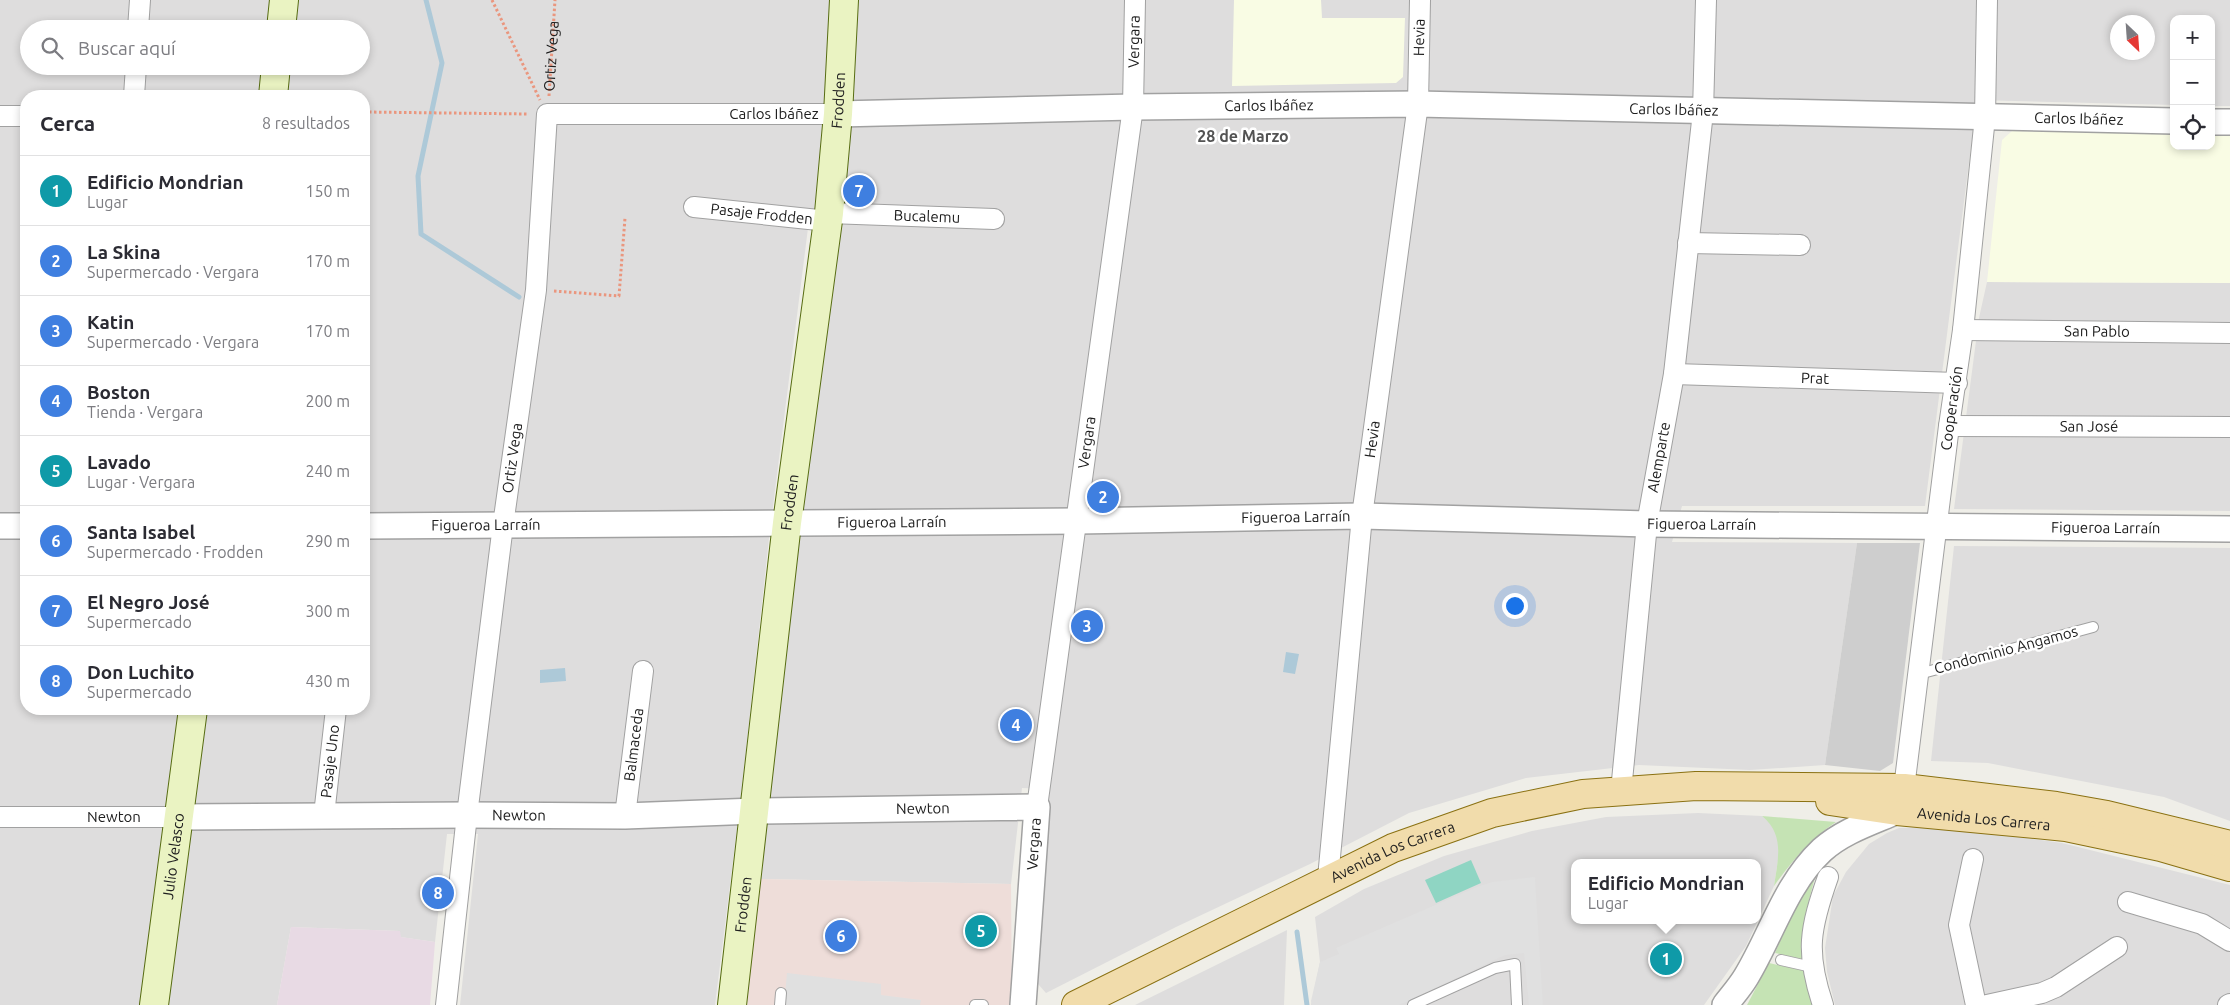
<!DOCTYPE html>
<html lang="es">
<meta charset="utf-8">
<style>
body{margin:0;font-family:Ubuntu,sans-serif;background:#f2f2f3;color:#2b2b33}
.controls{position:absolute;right:15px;top:15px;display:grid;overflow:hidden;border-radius:10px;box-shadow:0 2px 8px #0003}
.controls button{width:45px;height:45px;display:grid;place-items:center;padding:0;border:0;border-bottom:1px solid #e1e1e2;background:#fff;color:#2b2b33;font:25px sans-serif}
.compass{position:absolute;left:2110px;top:15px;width:45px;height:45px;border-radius:50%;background:#fff;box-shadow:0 2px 8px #0003;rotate:155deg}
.you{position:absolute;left:1514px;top:605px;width:18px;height:18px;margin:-12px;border:4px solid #fff;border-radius:50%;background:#1a73e8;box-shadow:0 0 0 8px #1a73e833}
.badge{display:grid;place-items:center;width:32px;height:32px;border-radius:50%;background:#ea580c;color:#fff;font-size:16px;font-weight:700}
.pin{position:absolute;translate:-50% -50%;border:2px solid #fff;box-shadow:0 1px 5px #0006}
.popup{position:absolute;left:1571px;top:859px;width:190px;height:65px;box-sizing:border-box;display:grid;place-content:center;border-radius:10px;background:#fff;filter:drop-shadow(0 1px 4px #0005);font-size:16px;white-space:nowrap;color:#7c7c81}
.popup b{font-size:19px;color:#2b2b33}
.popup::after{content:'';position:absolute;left:50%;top:100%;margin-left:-10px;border:10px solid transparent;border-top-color:#fff}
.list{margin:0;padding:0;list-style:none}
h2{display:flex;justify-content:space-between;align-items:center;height:65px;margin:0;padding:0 20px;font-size:21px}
h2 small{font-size:16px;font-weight:400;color:#7c7c81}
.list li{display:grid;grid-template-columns:32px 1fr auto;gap:15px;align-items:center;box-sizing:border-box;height:70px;padding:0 20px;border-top:1px solid #e1e1e2}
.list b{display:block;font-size:19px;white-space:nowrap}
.list p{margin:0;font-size:16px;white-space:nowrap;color:#7c7c81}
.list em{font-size:16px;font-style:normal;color:#7c7c81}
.icon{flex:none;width:28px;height:28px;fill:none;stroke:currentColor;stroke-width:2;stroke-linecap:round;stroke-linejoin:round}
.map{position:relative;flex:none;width:2230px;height:1005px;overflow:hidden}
.search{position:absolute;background:#fff;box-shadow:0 2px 8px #0003;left:20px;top:20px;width:350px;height:55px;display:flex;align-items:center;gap:12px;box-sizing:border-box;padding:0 18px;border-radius:28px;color:#7c7c81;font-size:19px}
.panel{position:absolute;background:#fff;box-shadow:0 2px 8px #0003;left:20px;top:90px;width:350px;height:625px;border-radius:20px}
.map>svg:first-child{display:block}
.residential{fill:#dedddd;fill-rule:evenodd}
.commercial{fill:#eeddd9}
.industrial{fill:#e8dae4}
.education{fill:#f9fce4}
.religious{fill:#cecece}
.grass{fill:#c5e3b4}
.pitch{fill:#8fd5c3}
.parking{fill:#e0e0e0}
.water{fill:#adc9d8}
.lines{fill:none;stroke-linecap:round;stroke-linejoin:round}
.stream{stroke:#adc9d8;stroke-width:5}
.service-casing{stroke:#a1a1a1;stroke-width:12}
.minor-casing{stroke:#a1a1a1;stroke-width:22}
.tertiary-casing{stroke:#a1a1a1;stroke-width:28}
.secondary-casing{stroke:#576c12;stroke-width:30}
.primary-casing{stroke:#8a7112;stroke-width:30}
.path{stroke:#ea967e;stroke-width:3;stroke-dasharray:2.5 2.5;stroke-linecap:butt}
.service{stroke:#fff;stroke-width:10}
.minor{stroke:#fff;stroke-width:20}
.tertiary{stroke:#fff;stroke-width:25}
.secondary{stroke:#eaf3c2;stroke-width:28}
.primary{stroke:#f1dcab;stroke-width:28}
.labels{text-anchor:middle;stroke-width:5;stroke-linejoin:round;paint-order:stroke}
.street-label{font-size:15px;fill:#202020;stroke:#fff}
.neighbourhood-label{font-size:16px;font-weight:bold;fill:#535353;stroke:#fff}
</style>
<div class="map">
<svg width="2230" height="1005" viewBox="0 0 2230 1005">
<rect width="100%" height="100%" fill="#efeee8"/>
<!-- residential -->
<path class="residential" d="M0 0H2230V106H2211V19H2174V105L1977 100 1925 506H1682L1672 542 1857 543 1825 765 1750 770 1639 765 1526 778 1409 813 1310 864 1176 927 1046 993 1038 984 1048 789 1022 788 1011 884 759 879 803 494 839 222 808 228 769 538 741 797 715 1005H460L478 834H447L435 942 400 937V931L291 927 277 1005H0ZM2118 22H2148V52H2118ZM29 29H361V66H29ZM26 96H364V709H26Z
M1987 282 2230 283V511L1954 509 1979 318Z
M1954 546 2230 548V821L2164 797 1988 763 1931 761Z
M1698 813 1762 816 1771 824 1778 837 1779 854 1774 886 1746 946 1704 1005H1311L1320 962 1315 917 1364 889 1444 856 1532 831 1606 817ZM1575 863H1757V920H1575Z
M1949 827 2062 843 2230 885V1005H1835L1827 972 1825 948 1833 896 1846 872 1869 844 1887 833 1899 828Z
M1287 930 1284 1005H1135Z"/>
<!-- commercial -->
<path class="commercial" d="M759 879 1011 884 1012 1005H745Z"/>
<!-- industrial -->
<path class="industrial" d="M291 927 400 931 401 937 435 942 430 1005H277Z"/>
<!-- education -->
<path class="education" d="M1234 0H1321L1322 18H1405L1403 77 1396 83 1232 86Z
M2012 131 2174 134V146H2211V135H2230V283L1987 282 2002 140Z"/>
<!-- religious -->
<path class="religious" d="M1857 543H1920L1893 763 1880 771 1825 765Z"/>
<!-- grass -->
<path class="grass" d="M1762 816 1836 822C1809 840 1793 860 1774 886 1778 859 1785 835 1762 816Z
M1816 874C1808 903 1801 928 1802 959L1775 953 1797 902Z
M1769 963 1805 971 1813 1005H1747Z"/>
<!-- pitch -->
<path class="pitch" d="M1471 860 1481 883 1436 903 1425 880Z"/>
<!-- parking -->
<path class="parking" d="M1535 877 1543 1005H1529L1524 953 1505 955 1399 1005H1312L1311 1001 1320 962 1339 954 1336 948 1477 887 1493 882Z
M787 973 881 984V995L921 1000 920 1005H784Z"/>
<!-- water -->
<path class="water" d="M1286 652 1299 654 1295 674 1283 672Z
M565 668 566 681 540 683V670Z"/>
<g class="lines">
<!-- stream -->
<path class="stream" d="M426 0 442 63 418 176 421 234 519 297
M1297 932 1307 1005"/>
<!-- service casing -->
<g class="service-casing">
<path id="service" d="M1919 674 2093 627
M1781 960 1812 967
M780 1005 781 993
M975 1005H983
M1413 1005 1495 968 1515 964 1517 1005"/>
</g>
<!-- minor casing -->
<g class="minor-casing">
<g id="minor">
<path d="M138 29 140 0"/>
<path d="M134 96 136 66"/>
<path d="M0 116H26"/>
<path id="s2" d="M694 207 828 221"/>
<path id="s3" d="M829 213 994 219"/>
<path d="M1688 243 1800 245"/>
<path id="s4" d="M1963 330 2230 333"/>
<path id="s5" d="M1674 374 1957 383"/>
<path id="s6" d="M1949 426 2230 427"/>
<path id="s7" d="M1621 791 1647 524 1674 374 1703 112 1706 0"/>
<path id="s8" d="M1911 798 1904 788 1949 426 1963 330 1985 117 1987 0"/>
<path id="s9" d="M1037 807 1133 107 1135 0"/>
<path id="s10" d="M324 815 336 709"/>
<path id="s11" d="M625 816 643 671"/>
<path id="s12" d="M0 817H181"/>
<path d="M1973 859 1959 925 1976 1005"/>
<path id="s13" d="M1328 878 1362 516 1418 104 1420 0"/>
<path d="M2128 902 2202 924 2230 941"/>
<path id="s14" d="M446 1005 467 815 503 525 536 290 547 114H838"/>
<path d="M1823 1005C1805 952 1810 928 1828 877"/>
<path d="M1987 1005 2042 993 2056 987 2117 947"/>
<path d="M2228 1005 2230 1004"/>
</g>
</g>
<!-- tertiary casing -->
<g class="tertiary-casing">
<g id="tertiary">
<path id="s15" d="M838 114 1133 107 1418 104 2174 121"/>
<path d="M2211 122H2230"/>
<path d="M0 526H26"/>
<path id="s16" d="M364 526 1078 521 1362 516 1647 524 2230 529"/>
<path id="s17" d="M181 817 467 815 625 816 755 811 1037 807 1023 1005"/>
<path d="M1725 1005C1732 996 1740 987 1746 977 1772 934 1785 885 1822 850 1843 831 1872 822 1897 811"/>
</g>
</g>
<!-- secondary casing -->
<g class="secondary-casing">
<g id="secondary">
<path d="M281 29 284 0"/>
<path d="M273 96 276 66"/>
<path id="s18" d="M154 1005 193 709"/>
<path id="s19" d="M732 1005 787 523 829 213 838 114 844 0"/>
</g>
</g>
<!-- primary casing -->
<g class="primary-casing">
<g id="primary">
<path id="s20" d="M1830 801 1897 811 2066 827 2161 847 2230 867"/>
<path id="s21" d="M1076 1005 1393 848 1492 813 1583 794 1696 786 1904 788 2056 806 2107 815 2230 845"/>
</g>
</g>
<!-- path -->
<g class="path">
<path d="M492 0 540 100"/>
<path id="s1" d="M549 96 555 0"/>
<path d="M364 112 529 114"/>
<path d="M554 291 619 296 625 218"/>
</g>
<!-- service -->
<use href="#service" class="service"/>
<!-- minor -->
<use href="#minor" class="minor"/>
<!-- tertiary -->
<use href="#tertiary" class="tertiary"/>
<!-- secondary -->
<use href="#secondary" class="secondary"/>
<!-- primary -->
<use href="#primary" class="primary"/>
</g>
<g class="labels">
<!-- street labels -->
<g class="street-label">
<text dy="5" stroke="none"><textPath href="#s13" startOffset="846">Hevia</textPath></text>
<text dy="5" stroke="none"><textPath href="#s9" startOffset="772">Vergara</textPath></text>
<text dy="5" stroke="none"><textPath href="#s1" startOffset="40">Ortiz Vega</textPath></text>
<text dy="5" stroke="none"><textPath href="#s19" startOffset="911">Frodden</textPath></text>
<text dy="5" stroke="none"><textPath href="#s15" startOffset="431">Carlos Ibáñez</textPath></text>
<text dy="5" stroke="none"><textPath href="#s15" startOffset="836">Carlos Ibáñez</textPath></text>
<text dy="5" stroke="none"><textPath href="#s14" startOffset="1124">Carlos Ibáñez</textPath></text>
<text dy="5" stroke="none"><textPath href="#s15" startOffset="1241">Carlos Ibáñez</textPath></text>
<text dy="5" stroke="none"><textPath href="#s2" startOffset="68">Pasaje Frodden</textPath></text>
<text dy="5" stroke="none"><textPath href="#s3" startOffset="98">Bucalemu</textPath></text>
<text dy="5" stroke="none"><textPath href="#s4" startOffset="134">San Pablo</textPath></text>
<text dy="5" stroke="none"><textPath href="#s5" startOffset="141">Prat</textPath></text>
<text dy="5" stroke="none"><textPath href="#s8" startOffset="395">Cooperación</textPath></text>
<text dy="5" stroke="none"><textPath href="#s6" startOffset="140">San José</textPath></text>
<text dy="5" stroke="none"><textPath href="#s13" startOffset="441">Hevia</textPath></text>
<text dy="5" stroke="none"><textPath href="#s9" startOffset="368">Vergara</textPath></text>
<text dy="5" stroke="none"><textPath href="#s7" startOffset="336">Alemparte</textPath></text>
<text dy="5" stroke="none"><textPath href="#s14" startOffset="551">Ortiz Vega</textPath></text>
<text dy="5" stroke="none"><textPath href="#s19" startOffset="506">Frodden</textPath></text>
<text dy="5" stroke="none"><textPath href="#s16" startOffset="932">Figueroa Larraín</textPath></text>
<text dy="5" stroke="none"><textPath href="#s16" startOffset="528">Figueroa Larraín</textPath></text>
<text dy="5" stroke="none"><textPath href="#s16" startOffset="122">Figueroa Larraín</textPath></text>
<text dy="5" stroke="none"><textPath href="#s16" startOffset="1338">Figueroa Larraín</textPath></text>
<text dy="5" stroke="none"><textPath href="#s16" startOffset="1742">Figueroa Larraín</textPath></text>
<text transform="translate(2006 650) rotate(-15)" y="5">Condominio Angamos</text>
<text dy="5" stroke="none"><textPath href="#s11" startOffset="72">Balmaceda</textPath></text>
<text dy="5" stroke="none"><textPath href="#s10" startOffset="54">Pasaje Uno</textPath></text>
<text dy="5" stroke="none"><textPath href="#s17" startOffset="742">Newton</textPath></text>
<text dy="5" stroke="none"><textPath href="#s17" startOffset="338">Newton</textPath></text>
<text dy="5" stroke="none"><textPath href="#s12" startOffset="114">Newton</textPath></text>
<text dy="5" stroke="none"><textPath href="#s20" startOffset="155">Avenida Los Carrera</textPath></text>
<text transform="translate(1034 844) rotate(-86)" y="5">Vergara</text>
<text dy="5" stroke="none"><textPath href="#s21" startOffset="352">Avenida Los Carrera</textPath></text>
<text dy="5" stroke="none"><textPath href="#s18" startOffset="150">Julio Velasco</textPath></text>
<text dy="5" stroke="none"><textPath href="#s19" startOffset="101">Frodden</textPath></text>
</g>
<!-- neighbourhood labels -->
<g class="neighbourhood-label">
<text x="1243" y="142">28 de Marzo</text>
</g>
</g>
</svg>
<div class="controls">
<button>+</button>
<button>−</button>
<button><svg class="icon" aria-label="locate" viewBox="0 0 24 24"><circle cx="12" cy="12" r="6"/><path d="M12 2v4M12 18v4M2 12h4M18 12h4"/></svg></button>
</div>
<svg class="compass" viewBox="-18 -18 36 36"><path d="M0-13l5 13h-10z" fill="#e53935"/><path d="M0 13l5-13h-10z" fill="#7c7c81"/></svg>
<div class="you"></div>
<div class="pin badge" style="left:1666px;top:959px;background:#0f9aa8">1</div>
<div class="popup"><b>Edificio Mondrian</b>Lugar</div>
<div class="pin badge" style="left:1103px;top:497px;background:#3f7fe0">2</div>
<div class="pin badge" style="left:1087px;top:626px;background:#3f7fe0">3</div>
<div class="pin badge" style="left:1016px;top:725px;background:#3f7fe0">4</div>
<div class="pin badge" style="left:981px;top:931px;background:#0f9aa8">5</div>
<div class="pin badge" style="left:841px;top:936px;background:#3f7fe0">6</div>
<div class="pin badge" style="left:859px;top:191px;background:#3f7fe0">7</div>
<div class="pin badge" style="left:438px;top:893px;background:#3f7fe0">8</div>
<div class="search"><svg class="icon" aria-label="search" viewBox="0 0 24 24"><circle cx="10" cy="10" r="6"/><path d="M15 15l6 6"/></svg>Buscar aquí</div>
<section class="panel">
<h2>Cerca<small>8 resultados</small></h2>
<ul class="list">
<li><span class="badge" style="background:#0f9aa8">1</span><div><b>Edificio Mondrian</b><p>Lugar</p></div><em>150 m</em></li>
<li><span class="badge" style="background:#3f7fe0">2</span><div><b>La Skina</b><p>Supermercado · Vergara</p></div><em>170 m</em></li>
<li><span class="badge" style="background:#3f7fe0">3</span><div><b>Katin</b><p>Supermercado · Vergara</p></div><em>170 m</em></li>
<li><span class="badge" style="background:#3f7fe0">4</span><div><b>Boston</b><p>Tienda · Vergara</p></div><em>200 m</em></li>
<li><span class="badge" style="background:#0f9aa8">5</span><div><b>Lavado</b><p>Lugar · Vergara</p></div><em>240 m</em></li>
<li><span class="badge" style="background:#3f7fe0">6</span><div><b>Santa Isabel</b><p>Supermercado · Frodden</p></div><em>290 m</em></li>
<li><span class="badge" style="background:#3f7fe0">7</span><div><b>El Negro José</b><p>Supermercado</p></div><em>300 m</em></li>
<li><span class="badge" style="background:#3f7fe0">8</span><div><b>Don Luchito</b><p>Supermercado</p></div><em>430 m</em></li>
</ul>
</section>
</div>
